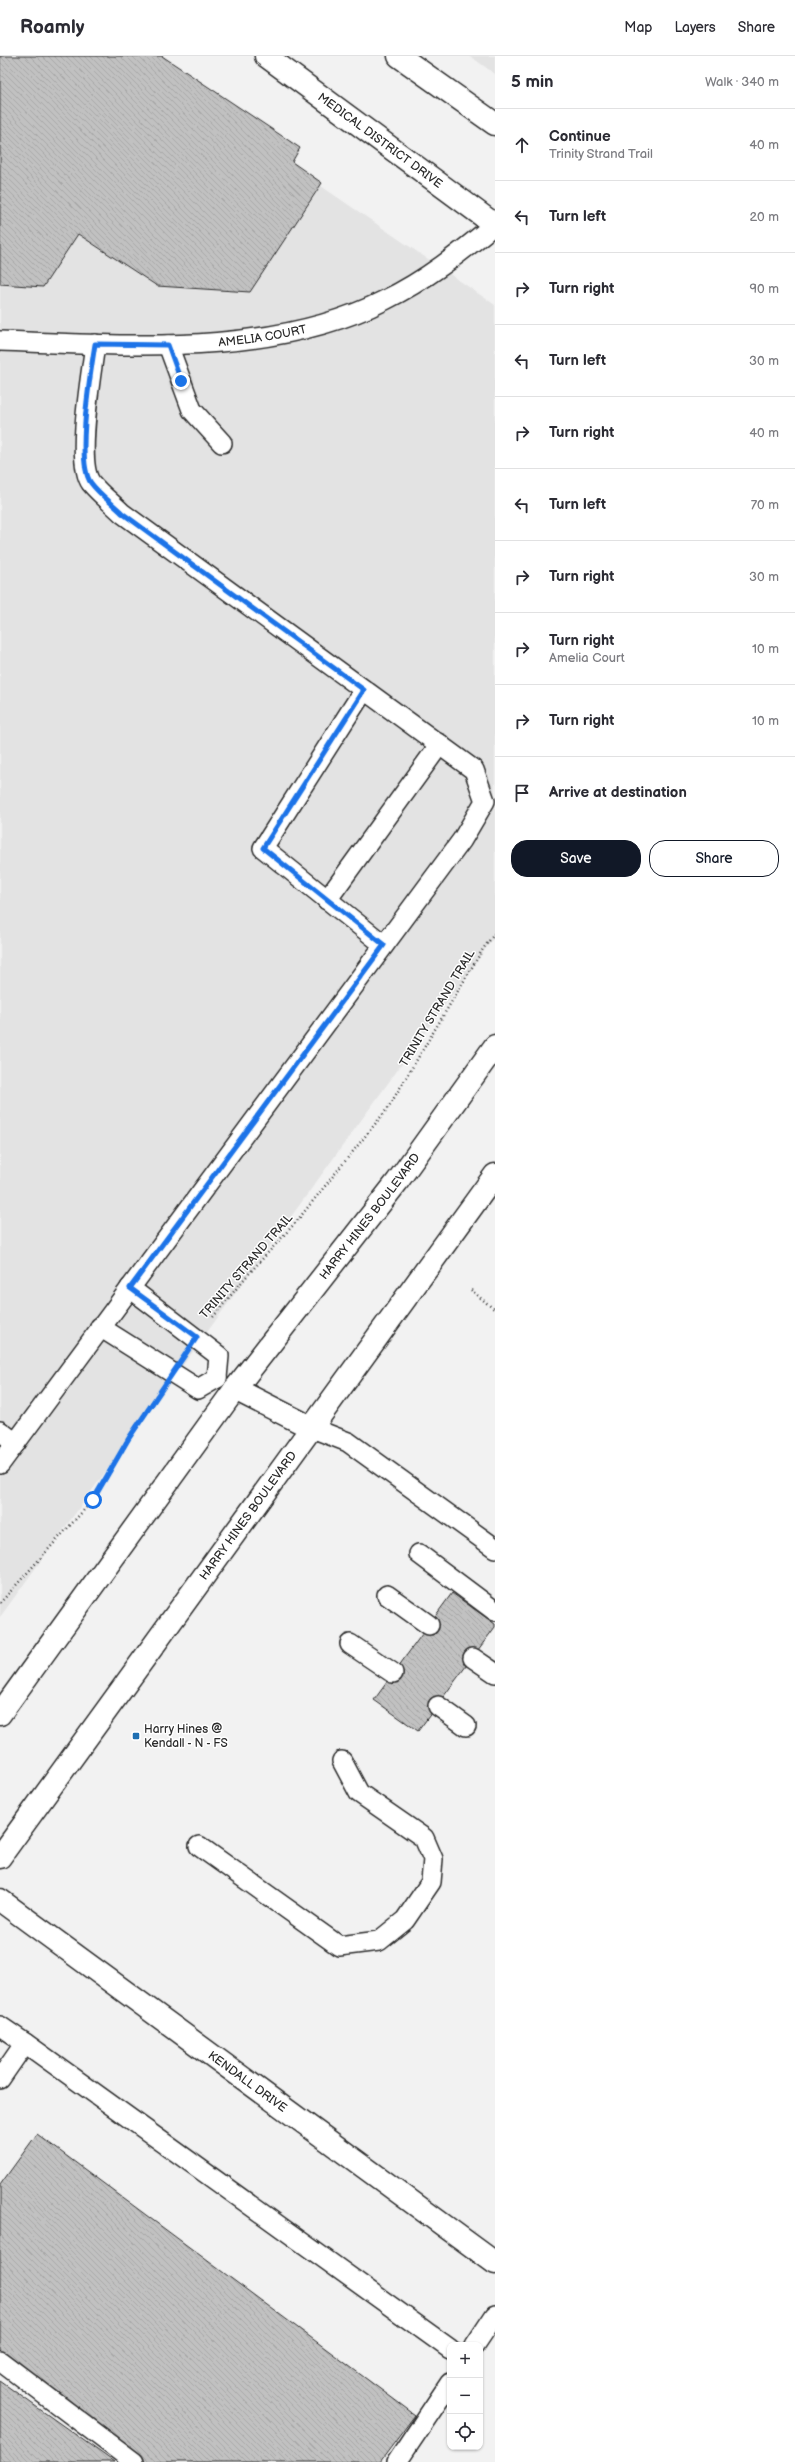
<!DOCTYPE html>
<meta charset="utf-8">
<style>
body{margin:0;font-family:"Balsamiq Sans",sans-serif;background:#f7f7f7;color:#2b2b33}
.controls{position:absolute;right:12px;bottom:12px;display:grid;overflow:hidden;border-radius:8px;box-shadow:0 1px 3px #0004}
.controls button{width:36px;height:36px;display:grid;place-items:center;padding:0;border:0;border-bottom:1px solid #e1e1e2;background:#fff;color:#2b2b33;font:20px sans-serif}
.stop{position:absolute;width:12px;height:12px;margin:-9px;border:3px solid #1a73e8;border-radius:50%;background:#fff}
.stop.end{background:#1a73e8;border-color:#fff;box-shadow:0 1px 4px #0008}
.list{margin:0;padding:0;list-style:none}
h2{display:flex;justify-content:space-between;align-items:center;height:52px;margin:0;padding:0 16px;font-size:17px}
h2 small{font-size:13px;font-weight:400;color:#7c7c81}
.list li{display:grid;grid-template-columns:26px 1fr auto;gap:12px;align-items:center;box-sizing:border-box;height:72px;padding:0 16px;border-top:1px solid #e1e1e2}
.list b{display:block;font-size:15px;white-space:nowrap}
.list p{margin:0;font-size:13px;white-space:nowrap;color:#7c7c81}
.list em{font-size:13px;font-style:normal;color:#7c7c81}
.actions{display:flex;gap:8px;padding:12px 16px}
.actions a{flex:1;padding:9px 0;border:1px solid #111827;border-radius:16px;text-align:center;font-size:14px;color:#111827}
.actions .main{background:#111827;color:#fff}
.icon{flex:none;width:22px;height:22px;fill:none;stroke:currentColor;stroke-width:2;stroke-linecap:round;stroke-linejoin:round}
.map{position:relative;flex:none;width:495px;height:2406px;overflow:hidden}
header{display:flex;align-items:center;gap:24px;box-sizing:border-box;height:56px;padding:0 20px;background:#fff;border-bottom:1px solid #e1e1e2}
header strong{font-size:19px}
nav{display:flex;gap:22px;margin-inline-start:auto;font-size:14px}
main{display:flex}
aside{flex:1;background:#fff}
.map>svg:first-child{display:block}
.built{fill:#e3e3e3}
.building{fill:url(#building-back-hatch);stroke:#2b2b2b}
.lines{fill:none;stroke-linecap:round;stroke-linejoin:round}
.service-casing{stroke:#2b2b2b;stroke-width:22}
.minor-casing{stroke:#2b2b2b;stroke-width:25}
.secondary-casing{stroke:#2b2b2b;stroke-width:25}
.primary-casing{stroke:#2b2b2b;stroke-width:25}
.path{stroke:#2b2b2b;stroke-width:2.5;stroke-dasharray:1 3;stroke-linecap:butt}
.service{stroke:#fff;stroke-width:19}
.minor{stroke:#fff;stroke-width:22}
.secondary{stroke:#fff;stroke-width:22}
.primary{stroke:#fff;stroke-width:22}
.route{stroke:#1a73e8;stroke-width:5}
.poi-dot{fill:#1f6fb2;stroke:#fff;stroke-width:1.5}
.labels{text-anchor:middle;stroke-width:3;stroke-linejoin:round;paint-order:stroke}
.street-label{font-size:12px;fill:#2b2b2b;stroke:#fff}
.poi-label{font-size:12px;fill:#2b2b2b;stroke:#fff;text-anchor:start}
</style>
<header>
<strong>Roamly</strong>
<nav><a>Map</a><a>Layers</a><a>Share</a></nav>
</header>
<main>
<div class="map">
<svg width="495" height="2406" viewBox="0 0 495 2406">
<defs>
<pattern id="building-back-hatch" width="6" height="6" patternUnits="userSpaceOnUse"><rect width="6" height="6" fill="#c1c1c1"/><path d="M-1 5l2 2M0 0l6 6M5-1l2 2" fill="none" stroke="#a6a6a6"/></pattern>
</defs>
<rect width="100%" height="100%" fill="#f2f2f2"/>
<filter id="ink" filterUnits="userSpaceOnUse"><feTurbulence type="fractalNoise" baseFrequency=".025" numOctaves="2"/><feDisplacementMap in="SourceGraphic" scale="8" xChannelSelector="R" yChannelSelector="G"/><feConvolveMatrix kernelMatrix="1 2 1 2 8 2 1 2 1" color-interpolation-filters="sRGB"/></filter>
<g filter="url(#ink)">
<!-- built -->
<path class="built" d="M0 0H131L495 249V880L0 1561Z
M470 0H495V18Z"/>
<!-- building -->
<path class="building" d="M0 0H162L300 92 292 106 322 127 250 236 157 230 78 178 43 231 0 228Z
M452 1537 495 1568V1571L418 1675 374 1644Z
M37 2078 415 2359 380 2406H142L0 2301V2129Z
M0 2325 114 2406H0Z"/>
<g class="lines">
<!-- service casing -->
<g class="service-casing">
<g id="service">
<path id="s1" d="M0 285C124 289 271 302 385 244 426 224 460 197 495 168"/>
<path d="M168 289 192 354 222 387"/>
<path d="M364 634 263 792 384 889"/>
<path d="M327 844 440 688"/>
<path d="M130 1232 219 1300 217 1322"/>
<path d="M100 1271 198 1333 217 1322"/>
<path d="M312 1372 348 1386 495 1492"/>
<path d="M0 1375 16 1387"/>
<path d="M0 1408 462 784 485 745 474 714 122 457C112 447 100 438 91 427 75 406 92 315 95 288"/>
<path d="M419 1498 495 1555"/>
<path d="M387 1539 429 1569"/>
<path d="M350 1588 393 1617"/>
<path d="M473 1602 495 1617"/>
<path d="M438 1650 466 1670"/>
<path d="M199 1790 339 1890 379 1885 405 1864 431 1826 433 1803 424 1782 359 1737 342 1705"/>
<path d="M0 1970 25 1987 0 2023"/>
<path d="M25 1987 450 2293"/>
<path d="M475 2289 495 2259"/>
<path d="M0 2305 134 2406"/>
<path d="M397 2406 450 2327"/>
</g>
</g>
<!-- minor casing -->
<g class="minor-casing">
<g id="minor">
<path id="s2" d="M0 1844 495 2207"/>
</g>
</g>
<!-- secondary casing -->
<g class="secondary-casing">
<g id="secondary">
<path id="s3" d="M266 0 495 169"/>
<path d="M399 0 495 68"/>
</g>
</g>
<!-- primary casing -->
<g class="primary-casing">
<g id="primary">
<path d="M235 1333 312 1372"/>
<path id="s4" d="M0 1658 235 1333 397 1126 495 990"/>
<path id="s5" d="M0 1801 495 1119"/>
</g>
</g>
<!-- path -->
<path class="path" d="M471 1234 495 1254
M213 1261 245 1222 296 1166 388 1052 483 893 495 877
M0 1547 93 1444 129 1382 157 1340"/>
<!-- service -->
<use href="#service" class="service"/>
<!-- minor -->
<use href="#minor" class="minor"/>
<!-- secondary -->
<use href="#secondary" class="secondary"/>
<!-- primary -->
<use href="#primary" class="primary"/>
</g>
</g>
<g class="lines" filter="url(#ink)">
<!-- route -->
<path class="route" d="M93 1444 129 1382 197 1281 130 1232 384 889 263 792 364 634 122 457C112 447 99 438 91 427 75 406 91 315 95 288L168 289 181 325"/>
</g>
<!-- markers -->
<rect class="poi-dot" x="132" y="1676" width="8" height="8" rx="2"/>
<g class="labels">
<!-- street labels -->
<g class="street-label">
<text dy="4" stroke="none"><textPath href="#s3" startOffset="142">MEDICAL DISTRICT DRIVE</textPath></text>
<text dy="4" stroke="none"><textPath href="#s1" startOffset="263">AMELIA COURT</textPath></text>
<text transform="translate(437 952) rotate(-59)" y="4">TRINITY STRAND TRAIL</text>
<text dy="4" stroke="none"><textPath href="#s4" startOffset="620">HARRY HINES BOULEVARD</textPath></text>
<text transform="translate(246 1210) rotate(-49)" y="4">TRINITY STRAND TRAIL</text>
<text dy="4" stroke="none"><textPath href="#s5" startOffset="422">HARRY HINES BOULEVARD</textPath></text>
<text dy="4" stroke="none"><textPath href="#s2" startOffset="307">KENDALL DRIVE</textPath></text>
</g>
<!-- poi labels -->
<g class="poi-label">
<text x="144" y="1677">Harry Hines @<tspan x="144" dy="14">Kendall - N - FS</tspan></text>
</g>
</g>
</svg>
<div class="controls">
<button>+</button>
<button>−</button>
<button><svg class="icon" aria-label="locate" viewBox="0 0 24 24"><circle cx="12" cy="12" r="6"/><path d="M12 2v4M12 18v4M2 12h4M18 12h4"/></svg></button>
</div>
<div class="stop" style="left:93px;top:1444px"></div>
<div class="stop end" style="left:181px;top:325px"></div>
</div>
<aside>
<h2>5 min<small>Walk · 340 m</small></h2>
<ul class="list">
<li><svg class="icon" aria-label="ahead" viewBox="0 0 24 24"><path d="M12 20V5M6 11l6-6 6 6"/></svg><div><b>Continue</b><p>Trinity Strand Trail</p></div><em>40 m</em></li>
<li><svg class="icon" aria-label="left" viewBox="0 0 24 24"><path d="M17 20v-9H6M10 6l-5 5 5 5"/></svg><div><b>Turn left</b></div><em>20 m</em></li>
<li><svg class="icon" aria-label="right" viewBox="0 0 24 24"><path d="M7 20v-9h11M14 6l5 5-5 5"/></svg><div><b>Turn right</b></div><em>90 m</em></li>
<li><svg class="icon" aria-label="left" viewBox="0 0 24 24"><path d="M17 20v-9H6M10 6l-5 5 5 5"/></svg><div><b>Turn left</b></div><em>30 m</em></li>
<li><svg class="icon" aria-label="right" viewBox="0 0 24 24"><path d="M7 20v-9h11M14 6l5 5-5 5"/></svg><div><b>Turn right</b></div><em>40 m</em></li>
<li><svg class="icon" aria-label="left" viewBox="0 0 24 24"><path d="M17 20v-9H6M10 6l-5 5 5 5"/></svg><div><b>Turn left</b></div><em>70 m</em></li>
<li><svg class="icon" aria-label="right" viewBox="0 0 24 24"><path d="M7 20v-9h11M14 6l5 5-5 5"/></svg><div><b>Turn right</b></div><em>30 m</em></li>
<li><svg class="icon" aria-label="right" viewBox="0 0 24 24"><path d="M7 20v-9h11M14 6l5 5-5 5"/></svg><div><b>Turn right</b><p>Amelia Court</p></div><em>10 m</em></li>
<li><svg class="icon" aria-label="right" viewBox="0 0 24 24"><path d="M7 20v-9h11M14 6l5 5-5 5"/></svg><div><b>Turn right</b></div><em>10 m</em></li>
<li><svg class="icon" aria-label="arrive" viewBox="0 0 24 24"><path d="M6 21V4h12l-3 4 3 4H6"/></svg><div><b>Arrive at destination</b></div></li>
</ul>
<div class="actions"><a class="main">Save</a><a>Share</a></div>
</aside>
</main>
